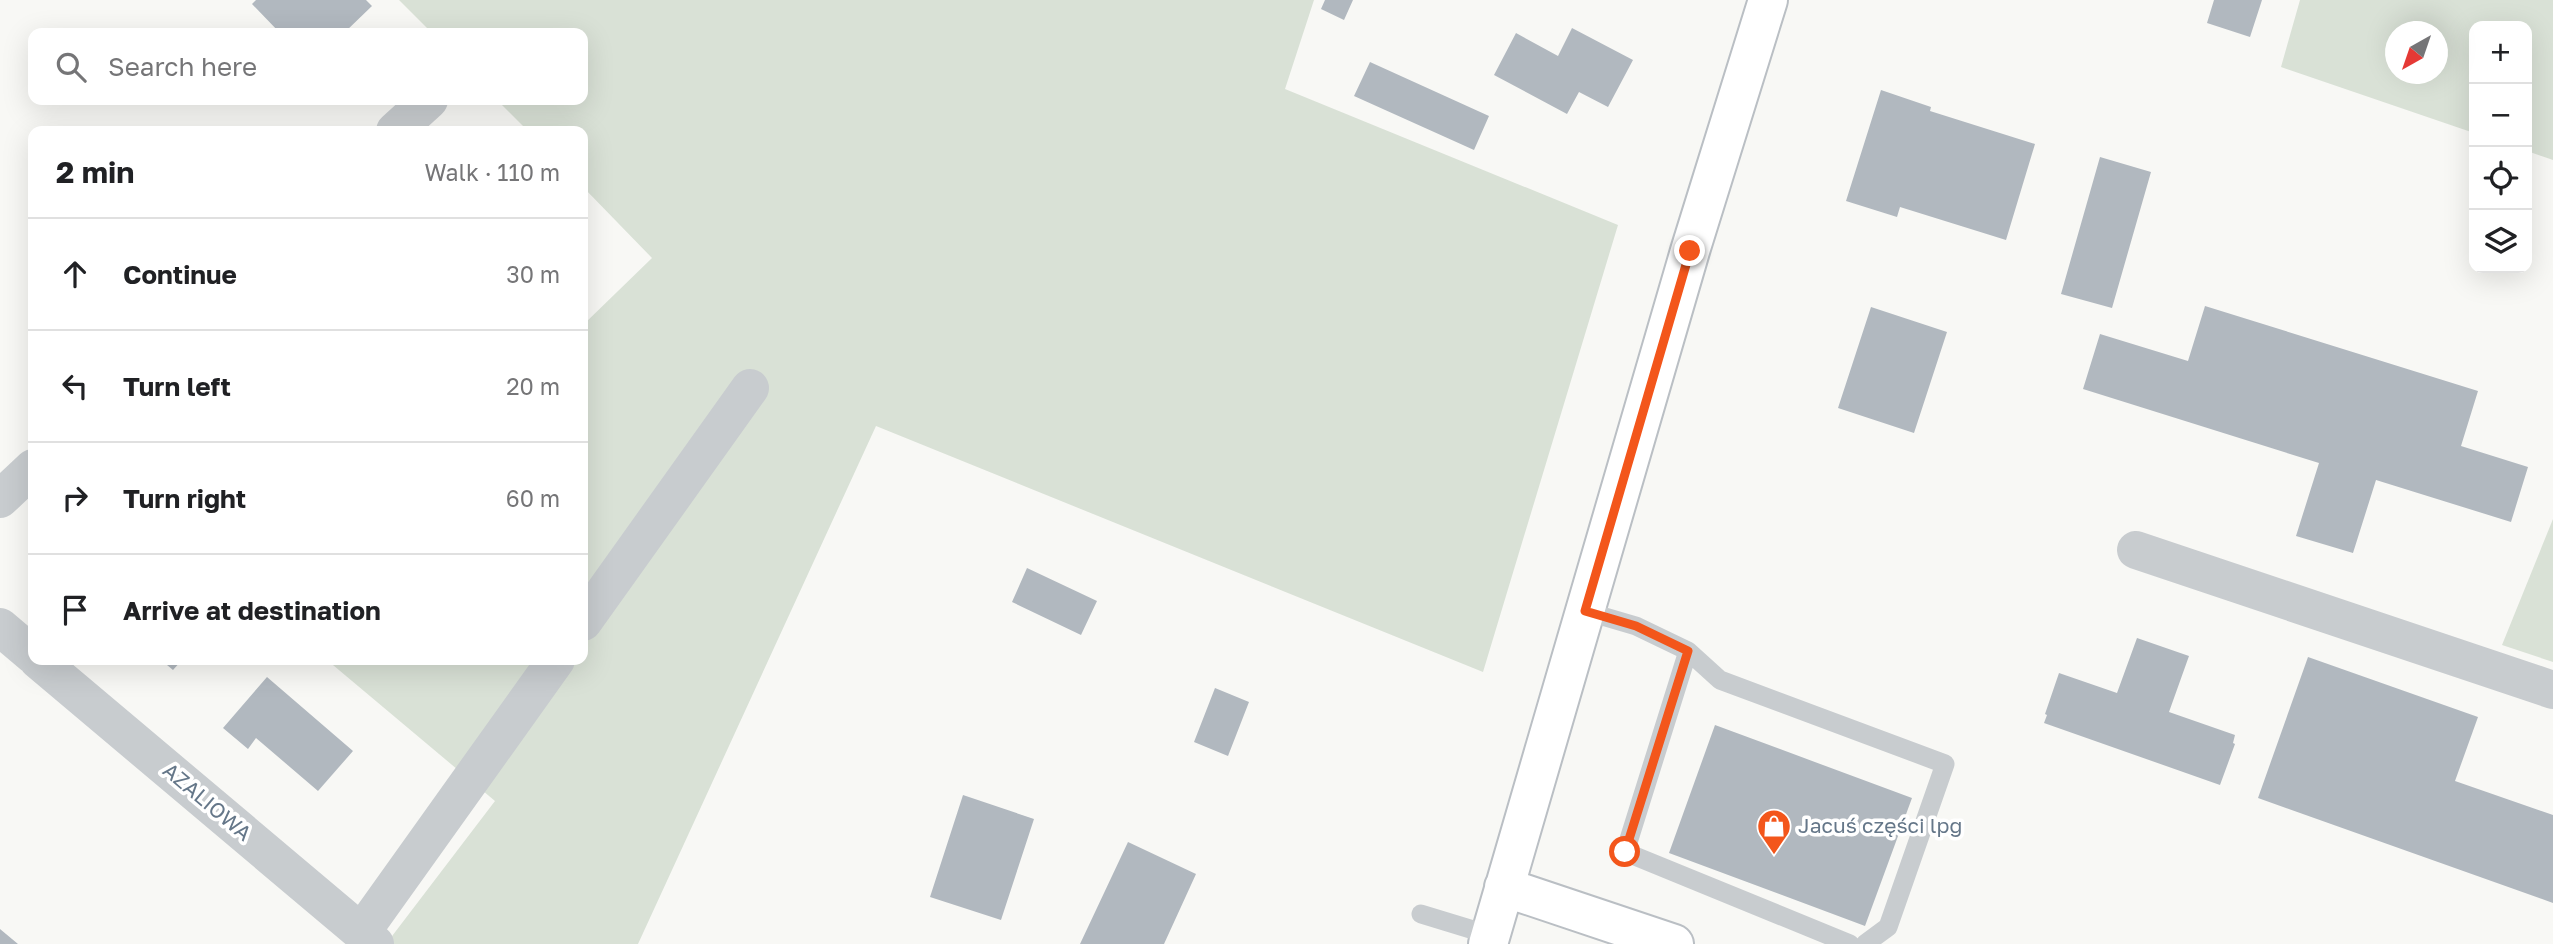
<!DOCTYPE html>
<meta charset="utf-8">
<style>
body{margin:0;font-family:"Golos Text",sans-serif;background:#f2f2f2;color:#202124}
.controls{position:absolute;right:21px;top:21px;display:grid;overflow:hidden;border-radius:14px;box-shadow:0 7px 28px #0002}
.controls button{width:63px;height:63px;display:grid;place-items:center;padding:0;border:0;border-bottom:2px solid #e0e0e0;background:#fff;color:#202124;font:35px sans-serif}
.compass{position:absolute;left:2385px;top:21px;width:63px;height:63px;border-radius:50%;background:#fff;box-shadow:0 7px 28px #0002;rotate:220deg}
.stop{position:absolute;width:21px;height:21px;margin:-16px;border:5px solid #f3561b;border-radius:50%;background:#fff}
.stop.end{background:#f3561b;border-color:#fff;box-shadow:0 2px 7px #0008}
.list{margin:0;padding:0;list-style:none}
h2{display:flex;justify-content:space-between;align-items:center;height:91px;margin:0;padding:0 28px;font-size:30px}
h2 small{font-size:23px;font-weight:400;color:#757577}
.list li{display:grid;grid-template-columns:46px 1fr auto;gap:21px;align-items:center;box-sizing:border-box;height:112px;padding:0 28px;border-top:2px solid #e0e0e0}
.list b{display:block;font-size:26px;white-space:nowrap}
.list em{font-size:23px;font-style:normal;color:#757577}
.icon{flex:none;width:38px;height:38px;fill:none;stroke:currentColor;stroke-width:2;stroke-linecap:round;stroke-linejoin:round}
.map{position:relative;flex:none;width:2553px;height:944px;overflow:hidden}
.search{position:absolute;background:#fff;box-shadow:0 7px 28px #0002;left:28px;top:28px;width:560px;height:77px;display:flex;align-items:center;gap:18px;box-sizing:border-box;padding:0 24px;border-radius:14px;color:#757577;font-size:26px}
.panel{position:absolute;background:#fff;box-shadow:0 7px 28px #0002;left:28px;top:126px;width:560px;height:539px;border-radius:14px}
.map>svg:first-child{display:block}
.green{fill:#d9e1d6;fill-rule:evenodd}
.building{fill:#b1b8bf}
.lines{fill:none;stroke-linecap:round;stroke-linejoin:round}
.secondary-casing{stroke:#babfc4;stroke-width:42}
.lane{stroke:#c8cccf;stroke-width:19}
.street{stroke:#c8cccf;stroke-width:38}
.secondary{stroke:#fff;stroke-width:38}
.route{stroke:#f3561b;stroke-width:9}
.labels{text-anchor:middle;stroke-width:7;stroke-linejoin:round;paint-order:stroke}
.street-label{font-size:21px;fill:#657789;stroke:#fff}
.poi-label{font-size:21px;fill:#657789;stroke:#fff;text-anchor:start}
</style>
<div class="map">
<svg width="2553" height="944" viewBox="0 0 2553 944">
<rect width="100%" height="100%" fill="#f8f8f5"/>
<!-- green -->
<path class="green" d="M399 0H1314L1285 89 1618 225 1483 672 876 426 638 944H386L495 801 327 660H583V325L652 258 583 187V131H528L497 100H583V33H432Z
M2300 0H2553V160L2527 151V26H2474V133L2281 67ZM2396 32H2438V74H2396Z
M2553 519V662L2502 645Z"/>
<!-- building -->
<path class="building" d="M256 0H366L372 6 344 33H280L252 4Z
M1325 0H1353L1344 20 1321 9Z
M2214 0H2262L2250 37 2207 23Z
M1572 28 1633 60 1608 107 1579 92 1567 114 1494 75 1516 33 1558 56Z
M1370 62 1489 116 1474 150 1354 96Z
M1881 90 1931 107 1930 111 2035 144 2006 240 1900 207 1897 217 1846 201Z
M2100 157 2151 172 2112 308 2061 294Z
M2205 306 2478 391 2461 446 2528 467 2511 522 2376 480 2353 553 2296 536 2319 463 2083 389 2100 334 2188 361Z
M1871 307 1947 332 1914 433 1838 408Z
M1027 568 1097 601 1081 635 1012 602Z
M2137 638 2189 656 2169 712 2235 735 2233 743 2235 744 2220 785 2044 723 2047 715 2045 714 2059 673 2117 693Z
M2308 657 2478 717 2455 781 2553 815V903L2258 798Z
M161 660H182L173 670Z
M267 677 353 751 318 791 256 738 248 749 223 728Z
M1215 688 1249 702 1228 756 1194 742Z
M1715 725 1912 798 1865 926 1669 853Z
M963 795 1034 819 1001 920 930 897Z
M1128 842 1196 874 1164 944H1080Z
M0 929 18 944H0Z"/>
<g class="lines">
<!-- secondary casing -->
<g class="secondary-casing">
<path id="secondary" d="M1504 887 1674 944
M1488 944 1690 251 1768 0"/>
</g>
<!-- lane -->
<path class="lane" d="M1585 611 1636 626 1688 651 1720 680 1945 764 1888 927 1865 944
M1688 651 1625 852 1850 944
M1421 914 1490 935"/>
<!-- street -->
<path class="street" d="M395 131 429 100
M0 499 33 468
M2136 550 2553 690
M583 622 750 388
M0 627 33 655
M38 660 375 944
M361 933 556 660"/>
<!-- secondary -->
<use href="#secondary" class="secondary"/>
</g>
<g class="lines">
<!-- route -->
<path class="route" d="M1625 852 1688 651 1636 626 1585 611 1690 251"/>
</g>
<!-- icons -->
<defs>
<g id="shop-pin" transform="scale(1.75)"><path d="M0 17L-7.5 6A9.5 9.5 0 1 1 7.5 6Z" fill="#f3561b" stroke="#fff"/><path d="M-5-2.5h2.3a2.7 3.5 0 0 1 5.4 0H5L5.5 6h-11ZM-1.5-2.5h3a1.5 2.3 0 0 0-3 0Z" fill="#fff"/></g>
</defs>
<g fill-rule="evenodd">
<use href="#shop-pin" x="1774" y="826"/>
</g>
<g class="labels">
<!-- street labels -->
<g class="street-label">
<text transform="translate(207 802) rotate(40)" y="7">AZALIOWA</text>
</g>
<!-- poi labels -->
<g class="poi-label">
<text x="1798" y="833">Jacuś części lpg</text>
</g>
</g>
</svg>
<div class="controls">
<button>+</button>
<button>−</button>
<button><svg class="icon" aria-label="locate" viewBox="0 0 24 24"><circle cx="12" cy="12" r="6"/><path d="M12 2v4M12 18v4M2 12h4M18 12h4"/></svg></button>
<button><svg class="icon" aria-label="layers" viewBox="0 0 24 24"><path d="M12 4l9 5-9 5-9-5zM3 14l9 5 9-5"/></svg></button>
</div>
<svg class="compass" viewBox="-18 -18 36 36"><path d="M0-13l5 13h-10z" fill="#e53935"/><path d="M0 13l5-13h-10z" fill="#757577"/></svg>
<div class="stop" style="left:1625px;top:852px"></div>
<div class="stop end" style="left:1690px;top:251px"></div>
<div class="search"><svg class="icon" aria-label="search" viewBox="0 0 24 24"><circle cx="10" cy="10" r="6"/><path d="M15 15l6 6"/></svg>Search here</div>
<section class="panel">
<h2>2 min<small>Walk · 110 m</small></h2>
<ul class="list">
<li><svg class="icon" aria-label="ahead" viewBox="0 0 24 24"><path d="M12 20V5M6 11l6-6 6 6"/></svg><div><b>Continue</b></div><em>30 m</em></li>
<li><svg class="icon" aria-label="left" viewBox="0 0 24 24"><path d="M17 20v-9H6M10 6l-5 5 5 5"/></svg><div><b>Turn left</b></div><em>20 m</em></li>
<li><svg class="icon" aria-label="right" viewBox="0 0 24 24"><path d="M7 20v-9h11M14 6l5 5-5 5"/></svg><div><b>Turn right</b></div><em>60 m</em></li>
<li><svg class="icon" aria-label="arrive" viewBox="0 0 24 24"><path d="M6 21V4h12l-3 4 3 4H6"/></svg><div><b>Arrive at destination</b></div></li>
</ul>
</section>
</div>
